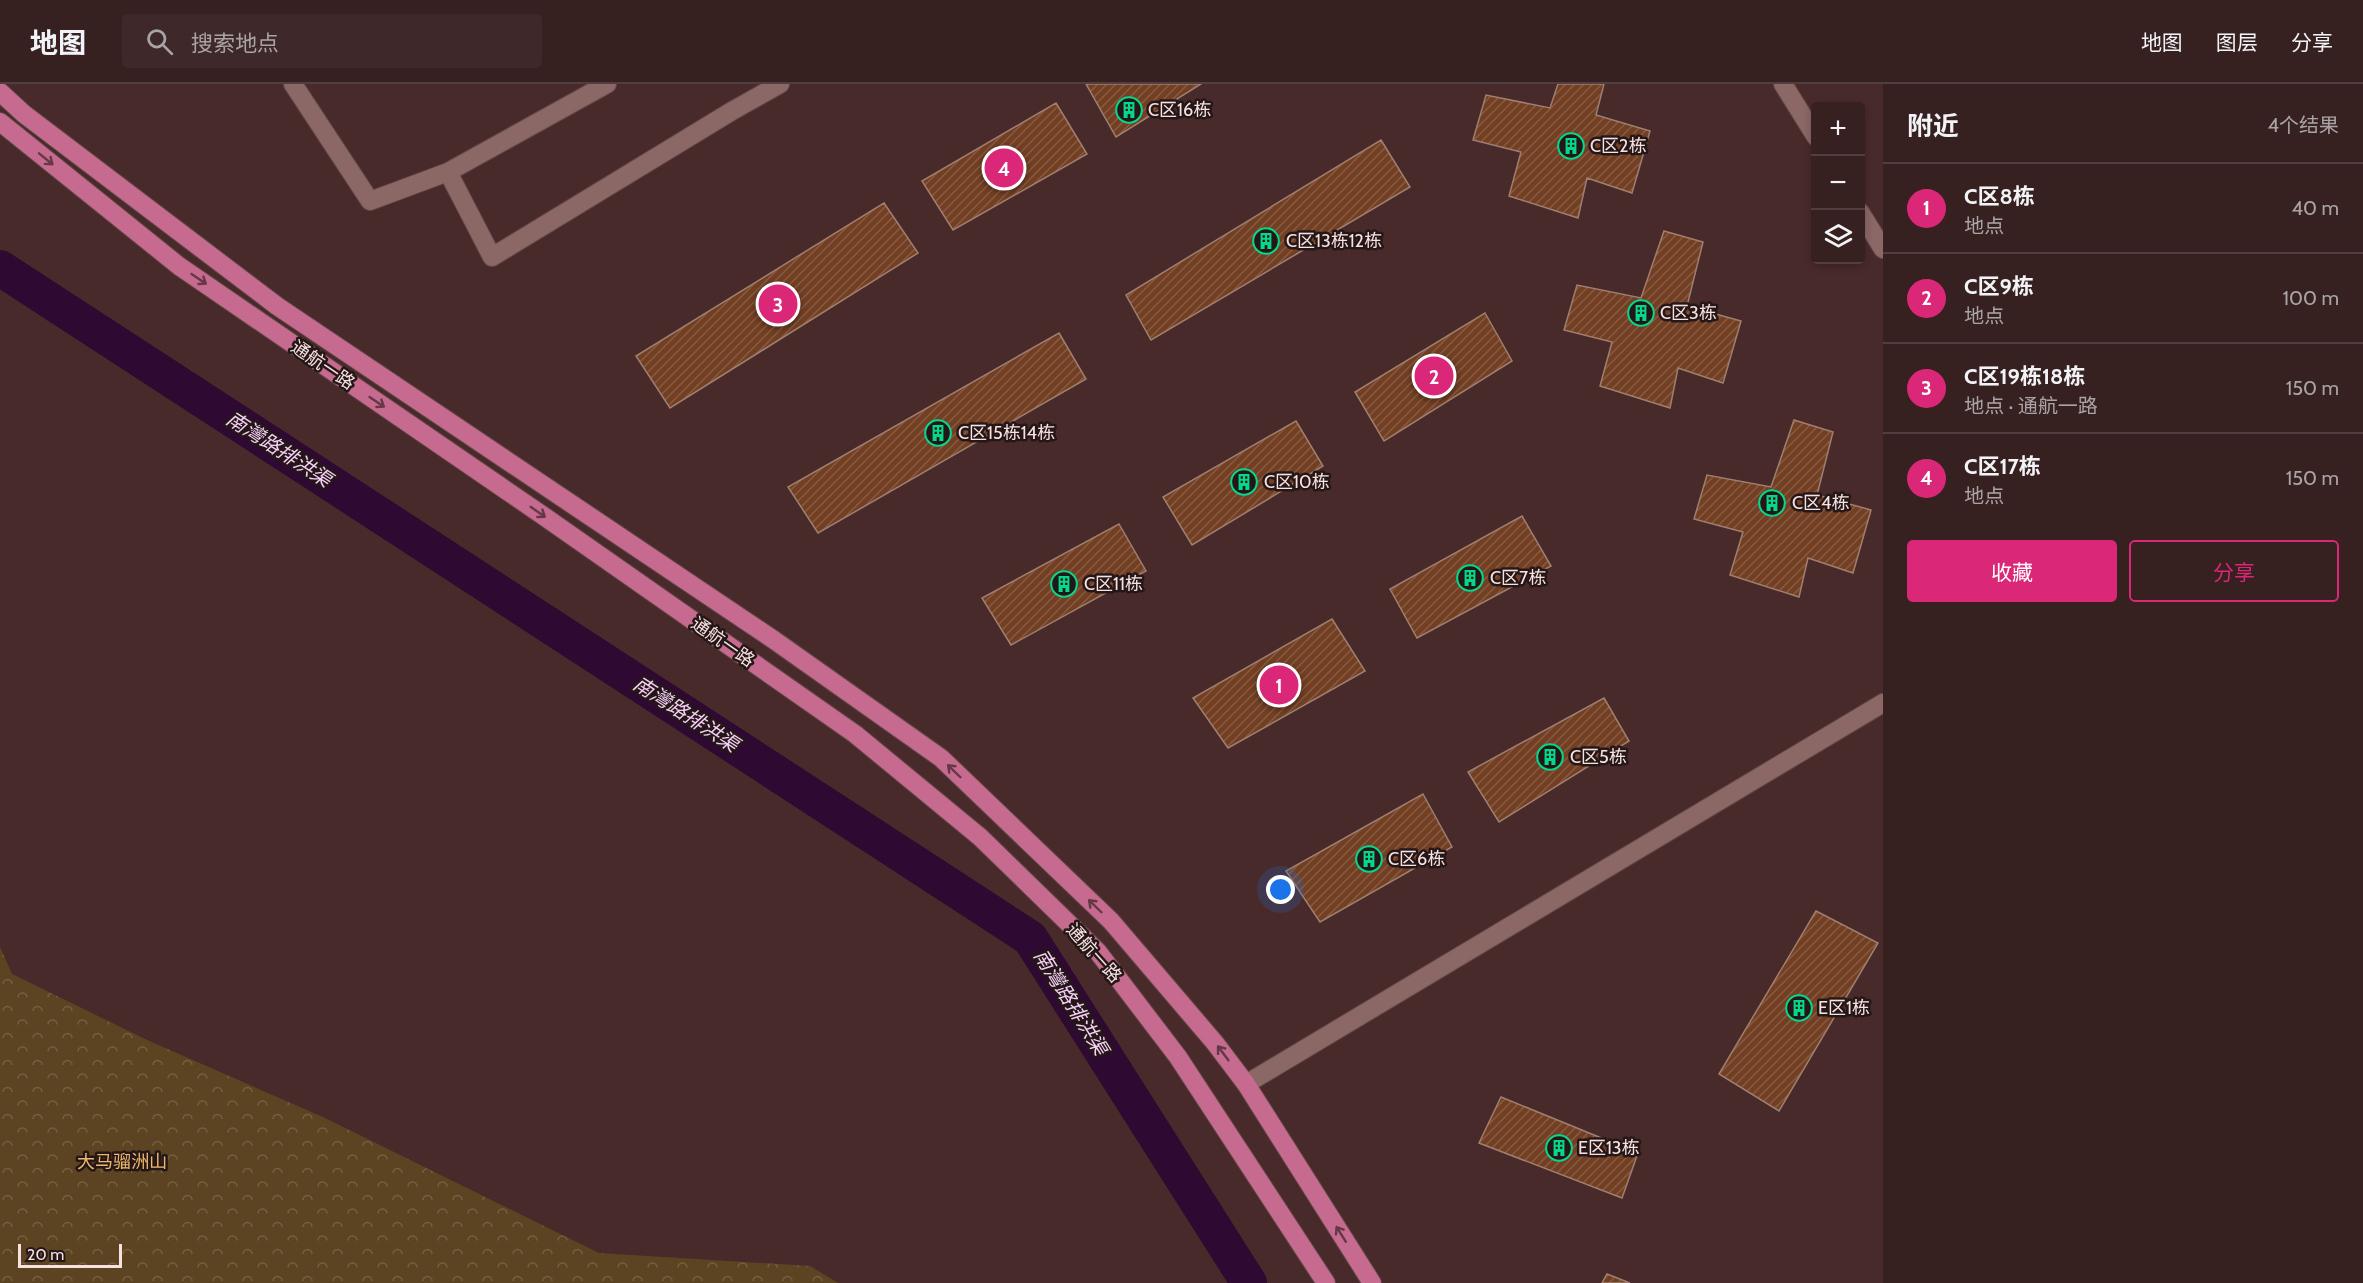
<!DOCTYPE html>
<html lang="zh">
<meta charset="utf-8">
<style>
body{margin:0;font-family:Cabin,"Noto Sans SC",sans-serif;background:#3e2829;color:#f1f3f6}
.controls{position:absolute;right:18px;top:18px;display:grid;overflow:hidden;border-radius:6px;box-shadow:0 3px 9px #0003}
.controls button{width:54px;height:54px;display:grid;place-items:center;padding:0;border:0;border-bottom:2px solid #513e3e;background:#372020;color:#f1f3f6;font:30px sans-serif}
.scale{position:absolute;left:18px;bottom:15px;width:104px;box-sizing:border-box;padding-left:6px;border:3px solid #f7e2e1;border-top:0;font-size:16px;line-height:21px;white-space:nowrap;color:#f7e2e1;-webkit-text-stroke:4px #251717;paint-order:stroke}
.you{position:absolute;left:1281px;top:806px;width:21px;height:21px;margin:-15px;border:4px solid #fff;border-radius:50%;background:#1a73e8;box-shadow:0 0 0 9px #1a73e833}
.badge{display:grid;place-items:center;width:39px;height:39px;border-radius:50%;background:#db2777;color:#fff;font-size:20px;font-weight:700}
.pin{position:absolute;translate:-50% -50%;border:3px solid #fff;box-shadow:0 2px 6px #0006}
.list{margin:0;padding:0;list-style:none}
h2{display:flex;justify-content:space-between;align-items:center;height:78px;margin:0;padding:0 24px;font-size:26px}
h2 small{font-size:20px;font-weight:400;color:#aaa3a5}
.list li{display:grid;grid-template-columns:39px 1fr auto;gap:18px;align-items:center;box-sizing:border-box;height:90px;padding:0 24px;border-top:2px solid #513e3e}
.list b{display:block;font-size:22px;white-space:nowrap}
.list p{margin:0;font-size:20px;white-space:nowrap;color:#aaa3a5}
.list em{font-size:20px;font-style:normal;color:#aaa3a5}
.actions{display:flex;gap:12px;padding:18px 24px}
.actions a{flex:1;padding:14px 0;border:2px solid #db2777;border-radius:6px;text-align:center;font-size:21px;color:#db2777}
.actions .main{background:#db2777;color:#fff}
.icon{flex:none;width:33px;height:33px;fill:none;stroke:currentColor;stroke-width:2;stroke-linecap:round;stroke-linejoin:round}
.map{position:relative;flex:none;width:1883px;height:1199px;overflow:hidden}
header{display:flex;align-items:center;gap:36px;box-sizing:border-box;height:84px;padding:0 30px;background:#372020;border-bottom:2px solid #513e3e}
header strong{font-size:28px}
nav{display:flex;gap:33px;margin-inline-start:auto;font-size:21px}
.search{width:420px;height:54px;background:#3e2829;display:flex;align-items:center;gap:15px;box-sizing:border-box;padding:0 21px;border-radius:6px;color:#aaa3a5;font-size:22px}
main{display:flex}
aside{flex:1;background:#372020}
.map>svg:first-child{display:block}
.forest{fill:url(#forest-crowns)}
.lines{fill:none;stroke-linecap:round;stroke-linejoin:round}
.canal{stroke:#2e0931;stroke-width:36}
.building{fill:url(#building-hatch);stroke:#9f7f6f;stroke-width:1.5}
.minor-casing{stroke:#624848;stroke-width:20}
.major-casing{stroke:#624848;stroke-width:20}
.minor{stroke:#8b6766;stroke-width:18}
.major{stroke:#c66a8f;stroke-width:18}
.oneway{stroke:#653847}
.labels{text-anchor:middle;stroke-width:5;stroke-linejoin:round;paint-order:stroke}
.poi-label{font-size:18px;fill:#f7e2e1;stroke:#251717;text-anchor:start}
.street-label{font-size:18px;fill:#f7e2e1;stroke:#251717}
.park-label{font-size:18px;fill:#edb86b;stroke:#251717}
.water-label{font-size:20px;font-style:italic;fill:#f6d0f8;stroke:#251717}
</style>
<header>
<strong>地图</strong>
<div class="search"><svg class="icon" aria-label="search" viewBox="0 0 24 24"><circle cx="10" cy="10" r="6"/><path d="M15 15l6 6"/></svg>搜索地点</div>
<nav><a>地图</a><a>图层</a><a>分享</a></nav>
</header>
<main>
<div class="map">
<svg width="1883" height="1199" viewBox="0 0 1883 1199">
<defs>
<pattern id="forest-crowns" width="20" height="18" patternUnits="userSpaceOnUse" patternTransform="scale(1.5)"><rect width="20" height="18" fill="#5c4422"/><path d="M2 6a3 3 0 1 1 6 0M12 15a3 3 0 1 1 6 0" fill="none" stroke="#745f42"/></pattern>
<pattern id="building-hatch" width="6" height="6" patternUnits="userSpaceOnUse" patternTransform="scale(1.5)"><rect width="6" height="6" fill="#723f23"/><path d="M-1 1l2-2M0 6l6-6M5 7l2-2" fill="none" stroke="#875a43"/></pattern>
</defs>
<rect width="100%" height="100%" fill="#492a2a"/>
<!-- forest -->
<path class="forest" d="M0 863 12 890 147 956 325 1034 599 1169 810 1182 838 1199H0Z"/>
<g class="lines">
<!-- canal -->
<path class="canal" d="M0 184 1030 854 1249 1199"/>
</g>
<!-- building -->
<path class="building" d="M1086 0H1201L1116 53Z
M1558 0H1604L1596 31 1650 47 1632 109 1587 94 1578 134 1509 112 1521 68 1473 56 1486 11 1550 24Z
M1056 19 1087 70 953 146 922 97Z
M1381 56 1410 103 1151 256 1126 211Z
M884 119 918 169 670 324 636 272Z
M1664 147 1703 158 1687 222 1741 237 1723 299 1678 284 1670 324 1600 302 1612 258 1564 246 1577 201 1641 214Z
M1485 229 1512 277 1384 357 1355 308Z
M1059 249 1086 295 818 449 788 403Z
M1794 336 1833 348 1817 411 1871 426 1853 489 1808 474 1799 513 1730 491 1743 448 1694 435 1707 391 1771 403Z
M1296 337 1323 382 1192 461 1163 413Z
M1522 432 1551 482 1417 554 1390 505Z
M1119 440 1146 487 1011 561 982 514Z
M1332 535 1365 587 1228 664 1193 614Z
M1604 614 1629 657 1499 738 1468 688Z
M1423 710 1452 763 1320 838 1286 787Z
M1816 827 1878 859 1779 1027 1719 990Z
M1501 1013 1638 1069 1622 1114 1479 1059Z
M1607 1190 1630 1199H1602Z"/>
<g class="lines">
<!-- minor casing -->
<g class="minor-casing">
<path id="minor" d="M293 0 370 117 448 88 607 0
M1783 0 1816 53
M448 88 492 173 732 27 780 0
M1860 128 1883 165
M1246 1000 1883 619"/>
</g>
<!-- major casing -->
<g class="major-casing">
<path id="major" d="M0 8 24 30 277 222 774 556 941 674 1111 837 1215 959 1246 1000 1372 1199
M0 38 179 182 545 433 855 650 980 753 1098 868 1178 973 1326 1199"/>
</g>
<!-- minor -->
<use href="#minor" class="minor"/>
<!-- major -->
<use href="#major" class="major"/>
</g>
<!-- one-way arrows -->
<defs><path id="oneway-shaft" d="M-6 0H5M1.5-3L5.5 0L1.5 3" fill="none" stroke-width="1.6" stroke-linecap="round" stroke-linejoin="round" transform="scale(1.5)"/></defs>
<g class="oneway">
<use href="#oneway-shaft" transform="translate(46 75) rotate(39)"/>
<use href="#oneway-shaft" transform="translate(199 195) rotate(34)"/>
<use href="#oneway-shaft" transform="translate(377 318) rotate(34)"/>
<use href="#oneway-shaft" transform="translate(538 428) rotate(35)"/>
<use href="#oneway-shaft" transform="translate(954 687) rotate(-136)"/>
<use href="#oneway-shaft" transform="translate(1095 822) rotate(-136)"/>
<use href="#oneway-shaft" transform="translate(1223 969) rotate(-127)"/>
<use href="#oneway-shaft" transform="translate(1341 1150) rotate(-122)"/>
</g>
<!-- icons -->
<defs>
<g id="building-ring" transform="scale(1.35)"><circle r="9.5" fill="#251717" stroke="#03d98b" stroke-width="1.5"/><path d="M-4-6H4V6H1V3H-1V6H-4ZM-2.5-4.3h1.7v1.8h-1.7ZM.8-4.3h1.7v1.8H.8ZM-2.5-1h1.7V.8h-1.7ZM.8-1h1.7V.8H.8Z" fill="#03d98b"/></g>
</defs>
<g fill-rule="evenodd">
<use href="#building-ring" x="1129" y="26"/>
<use href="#building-ring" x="1571" y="62"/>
<use href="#building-ring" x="1266" y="157"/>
<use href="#building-ring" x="1641" y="229"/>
<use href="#building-ring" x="938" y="349"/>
<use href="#building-ring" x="1244" y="398"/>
<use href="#building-ring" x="1772" y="419"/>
<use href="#building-ring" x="1470" y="494"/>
<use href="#building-ring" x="1064" y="500"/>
<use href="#building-ring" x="1550" y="673"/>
<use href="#building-ring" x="1369" y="775"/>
<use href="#building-ring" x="1799" y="924"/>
<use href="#building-ring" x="1559" y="1064"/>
</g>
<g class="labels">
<!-- poi labels -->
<g class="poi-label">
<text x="1148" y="32">C区16栋</text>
<text x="1590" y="68">C区2栋</text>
<text x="1286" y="163">C区13栋12栋</text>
<text x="1660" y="235">C区3栋</text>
<text x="958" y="355">C区15栋14栋</text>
<text x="1264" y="404">C区10栋</text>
<text x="1792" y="425">C区4栋</text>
<text x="1490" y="500">C区7栋</text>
<text x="1084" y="506">C区11栋</text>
<text x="1570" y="679">C区5栋</text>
<text x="1388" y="781">C区6栋</text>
<text x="1818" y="930">E区1栋</text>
<text x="1578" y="1070">E区13栋</text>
</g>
<!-- street labels -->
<g class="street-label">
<text transform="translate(323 281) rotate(34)" y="6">通航一路</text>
<text transform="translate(723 558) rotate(35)" y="6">通航一路</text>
<text transform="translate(1094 869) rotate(48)" y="6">通航一路</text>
</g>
<!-- park labels -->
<g class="park-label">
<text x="122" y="1084">大马骝洲山</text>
</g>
<!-- water labels -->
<g class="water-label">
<text transform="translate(279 365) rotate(33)" y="7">南灣路排洪渠</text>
<text transform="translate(686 630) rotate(33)" y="7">南灣路排洪渠</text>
<text transform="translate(1071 918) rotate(58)" y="7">南灣路排洪渠</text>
</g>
</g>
</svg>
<div class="controls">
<button>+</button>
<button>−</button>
<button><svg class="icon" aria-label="layers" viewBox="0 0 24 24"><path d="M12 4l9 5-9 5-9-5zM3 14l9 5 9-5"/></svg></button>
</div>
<div class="scale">20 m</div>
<div class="you"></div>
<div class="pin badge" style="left:1279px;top:601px">1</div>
<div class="pin badge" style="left:1434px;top:292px">2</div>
<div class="pin badge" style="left:778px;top:220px">3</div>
<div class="pin badge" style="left:1004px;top:84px">4</div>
</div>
<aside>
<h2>附近<small>4个结果</small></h2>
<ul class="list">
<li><span class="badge">1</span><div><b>C区8栋</b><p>地点</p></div><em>40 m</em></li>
<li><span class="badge">2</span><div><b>C区9栋</b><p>地点</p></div><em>100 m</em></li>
<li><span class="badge">3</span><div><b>C区19栋18栋</b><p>地点 · 通航一路</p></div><em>150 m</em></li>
<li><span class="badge">4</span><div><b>C区17栋</b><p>地点</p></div><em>150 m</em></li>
</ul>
<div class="actions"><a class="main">收藏</a><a>分享</a></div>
</aside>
</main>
